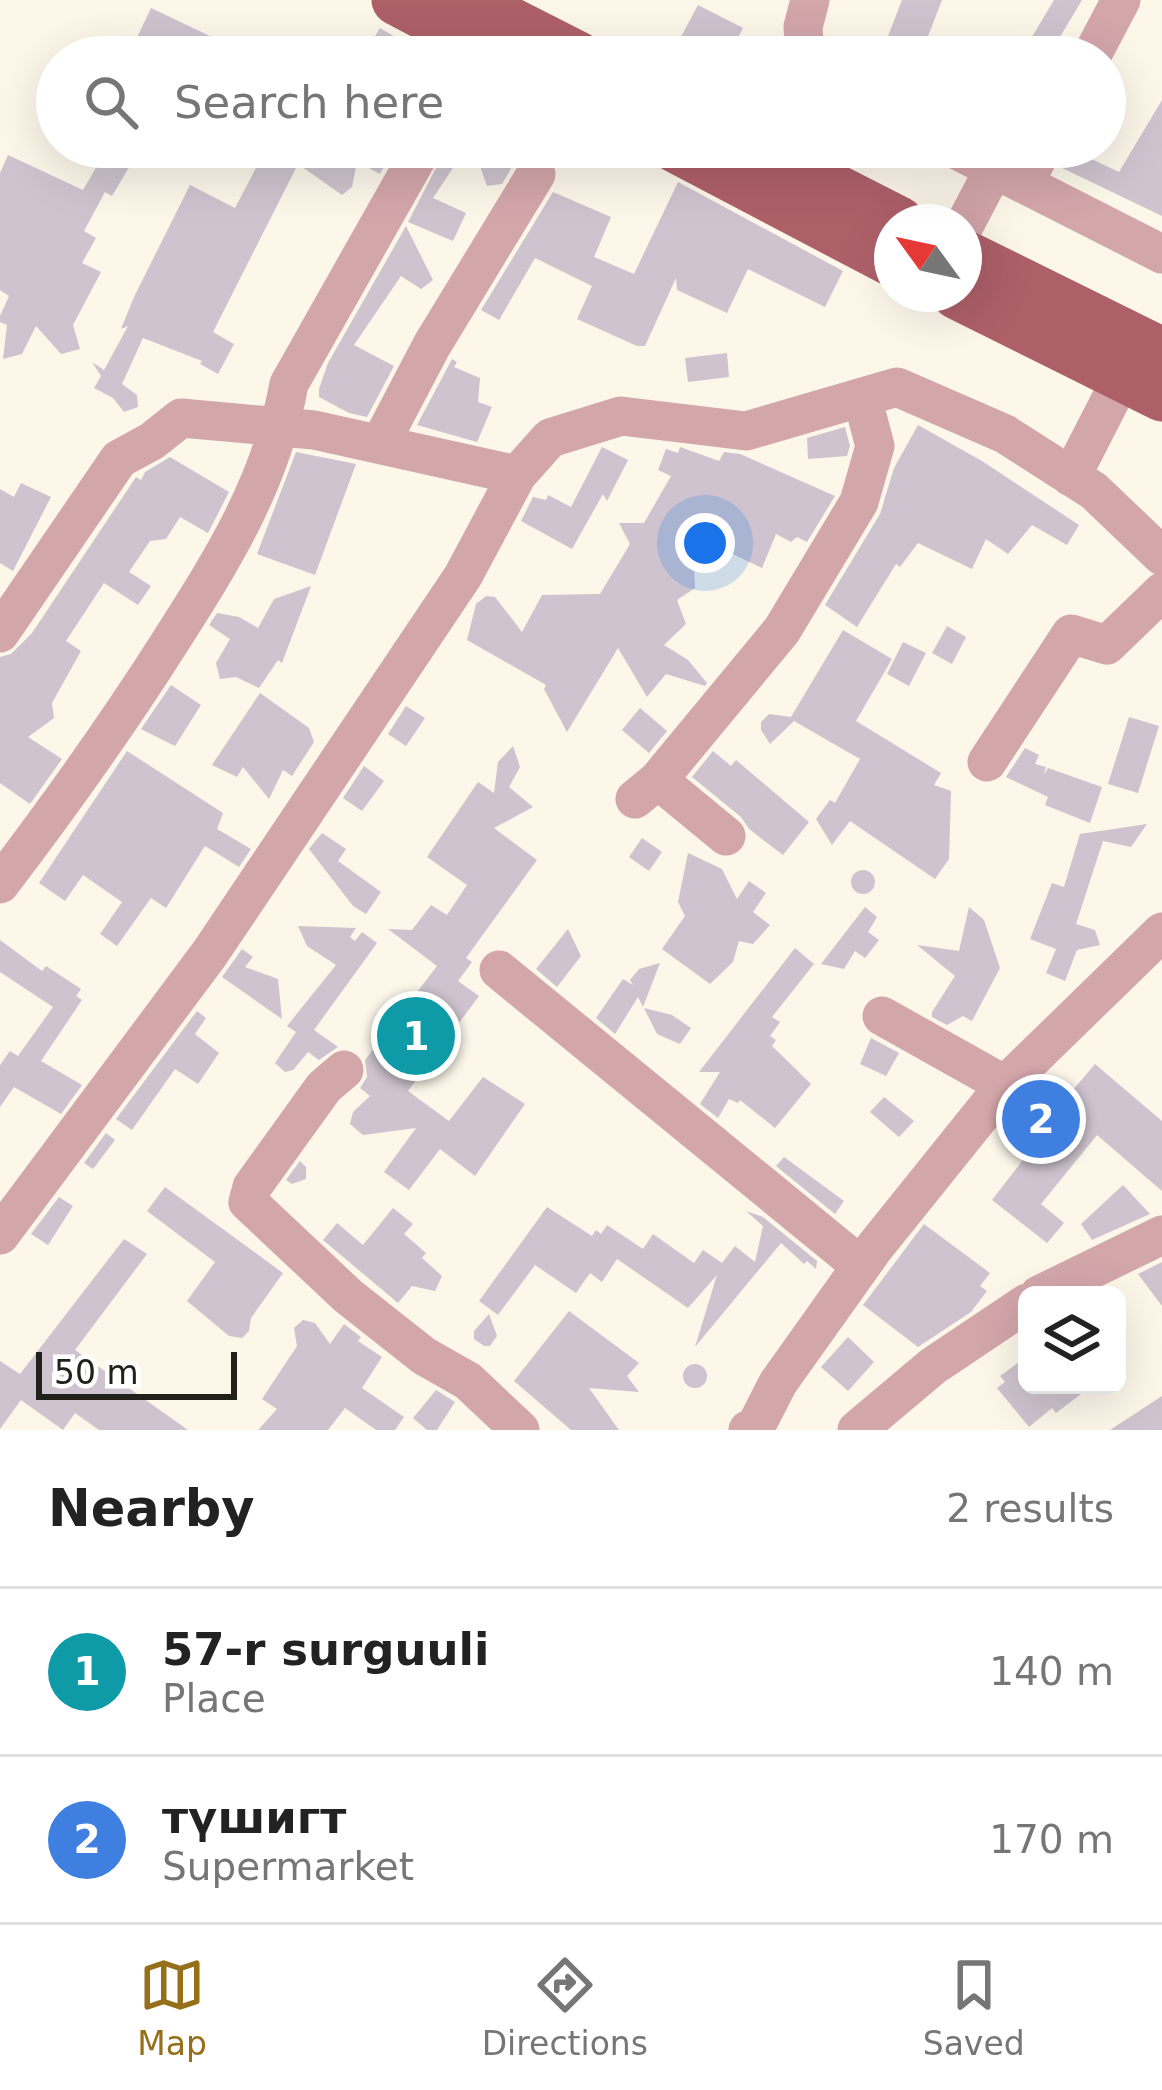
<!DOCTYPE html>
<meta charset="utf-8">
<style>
body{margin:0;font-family:"DejaVu Sans",sans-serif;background:#f2f2f2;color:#222}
.controls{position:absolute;right:36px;bottom:36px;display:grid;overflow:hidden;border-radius:18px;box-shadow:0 12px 48px #0002}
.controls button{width:108px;height:108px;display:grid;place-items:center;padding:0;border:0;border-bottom:3px solid #e0e0e0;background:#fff;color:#222;font:60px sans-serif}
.compass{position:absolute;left:874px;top:204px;width:108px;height:108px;border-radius:50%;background:#fff;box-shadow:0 12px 48px #0002;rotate:303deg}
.scale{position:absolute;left:36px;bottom:30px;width:201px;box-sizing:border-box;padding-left:12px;border:6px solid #22201b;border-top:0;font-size:33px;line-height:42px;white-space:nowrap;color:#22201b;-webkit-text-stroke:9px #fff;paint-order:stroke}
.you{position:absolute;left:705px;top:543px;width:42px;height:42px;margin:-30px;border:9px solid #fff;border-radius:50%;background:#1a73e8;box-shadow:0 0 0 18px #1a73e833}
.badge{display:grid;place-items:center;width:78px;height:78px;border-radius:50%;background:#966f1a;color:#fff;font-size:39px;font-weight:700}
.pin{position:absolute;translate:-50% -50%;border:6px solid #fff;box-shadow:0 3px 12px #0006}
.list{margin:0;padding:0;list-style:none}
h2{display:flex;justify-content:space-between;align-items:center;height:156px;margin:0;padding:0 48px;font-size:51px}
h2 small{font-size:39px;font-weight:400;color:#767676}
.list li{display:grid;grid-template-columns:78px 1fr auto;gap:36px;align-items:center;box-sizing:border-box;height:168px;padding:0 48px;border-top:3px solid #e0e0e0}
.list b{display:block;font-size:45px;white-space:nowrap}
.list p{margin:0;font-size:39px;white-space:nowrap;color:#767676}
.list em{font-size:39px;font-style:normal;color:#767676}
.icon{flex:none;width:66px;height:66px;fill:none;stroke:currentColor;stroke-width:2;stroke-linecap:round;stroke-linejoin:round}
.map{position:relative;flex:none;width:1162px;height:1430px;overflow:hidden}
.search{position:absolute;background:#fff;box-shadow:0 12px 48px #0002;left:36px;right:36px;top:36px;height:132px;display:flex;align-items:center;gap:30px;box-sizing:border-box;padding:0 42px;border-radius:66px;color:#767676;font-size:45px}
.sheet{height:492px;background:#fff}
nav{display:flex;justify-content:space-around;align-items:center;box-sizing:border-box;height:168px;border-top:3px solid #e0e0e0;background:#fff;font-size:33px;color:#767676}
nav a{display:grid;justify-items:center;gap:6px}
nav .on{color:#966f1a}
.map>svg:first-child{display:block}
.building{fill:#cec3ce}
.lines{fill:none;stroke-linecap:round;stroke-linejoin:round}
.minor{stroke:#d3a6aa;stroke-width:39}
.major{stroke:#ae6069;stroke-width:51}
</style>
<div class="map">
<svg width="1162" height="1430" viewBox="0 0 1162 1430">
<rect width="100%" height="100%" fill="#fcf7e9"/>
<!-- building -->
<path class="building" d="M902 0H942L920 57H880Z
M1054 0H1082L1048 57H1020Z
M698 5 743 28 728 57H688L674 50Z
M151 8 254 57H128Z
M380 28 430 57H362Z
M1162 100V216L1060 167 1068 148 1119 172Z
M108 147H141L112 196 105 192 84 231 96 238 82 263 101 272 73 325 80 349 61 354 36 326 22 354 3 359 7 325 0 322V316L9 296 0 290V173L8 155 83 190Z
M267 147H395L380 174 357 162 352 187 342 195 298 164 213 332 234 344 218 374 200 364 202 361 143 338 122 384 137 395 138 407 124 412 113 398 94 388 101 376 92 362 104 370 128 326 121 329 134 297 190 185 235 208Z
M447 147H467L433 198 466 213 453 241 408 222Z
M473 147H532L515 162 502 184 487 186Z
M678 182 843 271 825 307 748 269 727 313 677 290 676 278 645 346H637L577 319 592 286 535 258 499 320 481 310 553 192 611 217 594 257 634 274Z
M406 226 433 280 421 289 401 276 354 345 394 366 367 417 349 413 319 397V389L328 363Z
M727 353 729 377 688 382 685 358Z
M452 359 457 362 454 367 480 378 478 402 492 407 477 442 417 425Z
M918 425 982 461 1079 525 1067 545 1032 525 1008 554 986 539 972 569 918 543 900 567 896 564 857 627 825 605 880 514 894 468Z
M845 427 850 446 847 456 808 459 807 438Z
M602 447 628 460 607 501 603 494 572 549 521 521 533 497 546 500 548 495 571 507Z
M680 447 719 461 724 452 740 454 835 496 807 542 797 537 791 542 776 534 762 568 718 547 694 564 695 588 677 600 686 624 664 645 688 660 707 683 705 686 666 674 647 697 618 648 567 732 544 689 546 685 467 640 476 604 486 596 495 597 522 632 542 595 600 594 630 544 619 523H644L671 476 658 470 666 449 678 453Z
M296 452 356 464 315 575 257 554Z
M170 457 229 492 208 533 180 517 166 539 150 541 129 572 151 586 138 605 104 583 66 641 81 651 52 703 54 718 28 737 62 759 30 804 0 783V657L11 654 32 633 136 477 141 480 145 472Z
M21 483 51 497 13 571 0 563V489L14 497Z
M311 586 282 663 278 660 259 688 236 677 220 679 216 663 230 639 209 625 217 613 239 617 258 628 274 599Z
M947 626 966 637 952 664 932 653Z
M843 630 892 659 856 721 941 773 934 785 951 791 949 859 935 879 850 821 832 845 816 819 830 800 835 803 860 759 794 721 770 744 761 730V722L769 714 791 717Z
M903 642 926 653 909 686 887 674Z
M171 685 201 705 175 746 141 729Z
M260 693 309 728 314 742 292 776 283 770 269 799 243 767 237 777 212 765Z
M406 706 425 718 406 746 388 734Z
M640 708 667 731 649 753 622 730Z
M1129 717 1159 726 1138 793 1108 784Z
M513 746 520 767 509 787 533 807 494 828 537 860 466 958 472 962 458 981 479 996 408 1091 449 1121 483 1077 525 1104 475 1176 440 1149 409 1190 384 1172 416 1128 363 1135 350 1124 353 1112 370 1096 360 1088 367 1077 365 1060 437 966 388 929 412 930 431 905 447 915 467 885 427 857 478 782 494 793 498 762Z
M1025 748 1039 755 1035 764 1046 767 1044 775 1048 768 1102 787 1090 823 1045 805 1048 797 1006 777Z
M127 751 223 813 217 829 251 849 239 867 205 846 166 908 151 898 117 946 100 934 122 902 83 875 65 901 39 883Z
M713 751 731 766 736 760 809 822 783 855 749 829 741 817 692 777Z
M364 766 384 781 362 811 343 798Z
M1147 824 1131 847 1103 841 1076 924 1095 930 1100 945 1077 950 1065 981 1046 973 1056 949 1030 939 1052 883 1064 887 1080 834Z
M322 833 346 849 338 861 381 892 366 914 353 906 309 849Z
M642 838 662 852 649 871 629 857Z
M688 853 722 869 737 899 749 881 766 893 753 912 770 925 753 944 739 941 733 962 710 984 662 949 685 916 678 902Z
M851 882a12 12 0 1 1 24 0a12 12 0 1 1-24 0Z
M865 907 877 917 868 932 879 940 865 958 855 951 844 969 821 964Z
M969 907 984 920 1000 968 972 1021 963 1016 947 1025 932 1017V1012L955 976 917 945 959 951Z
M298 926 356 928 350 937 355 941 362 932 377 943 314 1030 338 1047 319 1060 308 1052 293 1070 285 1072 275 1063 296 1032 287 1026 336 965 307 946Z
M568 929 581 956 557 987 536 969Z
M0 940 42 971 46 966 81 989 76 996 82 1000 41 1061 82 1085 61 1114 14 1087 0 1107V1065L10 1051 18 1056 53 1007 0 972Z
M795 948 814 964 772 1017 780 1022 770 1036 776 1040 772 1046 811 1084 775 1128 740 1100 738 1103 729 1099 718 1118 700 1104 720 1072H699Z
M242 949 253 957 245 967 278 979 282 1019 222 977Z
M660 963 643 1007 638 997 615 1034 596 1018 623 979 633 985 630 980 639 969Z
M644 1008 672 1015 691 1028 680 1044 657 1034Z
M197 1011 206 1018 195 1034 219 1053 198 1084 175 1069 132 1130 116 1119Z
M871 1038 899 1053 886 1076 860 1064Z
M1095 1064 1162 1121V1191L1097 1135 1041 1204 1064 1223 1047 1243 992 1200 1026 1156 998 1132 1033 1092 1056 1110Z
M884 1097 914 1121 899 1137 870 1112Z
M106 1133 115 1140 93 1169 84 1163Z
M784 1157 844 1201 835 1214 776 1166Z
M300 1161 306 1167V1179L292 1184 286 1180Z
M1123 1185 1150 1214 1092 1240 1081 1224Z
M165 1187 283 1273 251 1318 249 1331 242 1338 229 1336 187 1301 215 1262 147 1211Z
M59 1197 73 1206 48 1245 31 1234Z
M547 1207 592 1236 596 1230 601 1234 607 1225 643 1249 653 1234 694 1263 703 1250 722 1263 735 1246 755 1262 763 1226 746 1211 763 1217 817 1261 816 1269 807 1261 804 1264 781 1243 695 1347 717 1275 688 1308 617 1259 602 1282 590 1273 576 1293 535 1265 498 1315 479 1301Z
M393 1208 413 1224 404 1234 426 1253 422 1258 442 1276 435 1291 412 1286 398 1303 323 1240 337 1223 363 1245Z
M924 1224 990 1273 980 1286 987 1291 971 1312 918 1347 863 1305Z
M124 1239 147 1254 75 1350 188 1430H99L75 1413 63 1430 21 1400 0 1429V1361L20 1374Z
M1162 1262V1306L1138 1274Z
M569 1311 639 1363 627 1376 639 1392 589 1388 619 1430H571L514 1381Z
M489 1314 497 1336 490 1346H484L474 1339V1331Z
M303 1320 315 1323 330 1344 344 1324 361 1337 358 1341 382 1357 362 1388 404 1417 395 1430H376L345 1408 328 1430H258L277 1409 262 1399 297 1346 294 1328Z
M848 1337 874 1362 848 1391 821 1367Z
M1027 1356V1385H1093L1056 1413 1052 1408 1029 1427 997 1388 1005 1382 1000 1376Z
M683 1376a12 12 0 1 1 24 0a12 12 0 1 1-24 0Z
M436 1390 455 1402 437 1430H427L413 1418Z
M1162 1396V1430H1110Z"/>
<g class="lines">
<!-- minor -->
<path class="minor" d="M805 57 803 27 810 0
M1091 57 1121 0
M951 147 1024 184
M1043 147 1024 184 1162 254
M964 226 994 169
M380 444 432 345 536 174
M1071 477 1134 354
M0 633 119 459 152 441 181 418 314 430 517 475
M987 762 1071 634 1107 645 1162 592
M658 780 726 836
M635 799 658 780 782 630 859 502 875 446 862 397
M0 884C61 804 116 727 170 642 223 559 271 483 289 384L423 147
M499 970 861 1266
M882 1016 1005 1085
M344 1070 324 1087 252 1187 248 1202 348 1296 424 1356 468 1381 520 1430
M0 1235 210 953 463 576 517 475 550 438 621 416 746 431 897 387 1005 434 1094 491 1162 556
M1039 1295 1162 1235
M748 1430 756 1426 778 1383 874 1248 1005 1085 1162 932
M857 1430 933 1366 1027 1303"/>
<!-- major -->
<path class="major" d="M397 0 497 53
M466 0 578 57
M675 147 892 261
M752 147 899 222
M964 255 1162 353
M957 294 1162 396"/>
</g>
</svg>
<div class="controls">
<button><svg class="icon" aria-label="layers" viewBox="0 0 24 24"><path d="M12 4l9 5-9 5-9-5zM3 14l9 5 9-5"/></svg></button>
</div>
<svg class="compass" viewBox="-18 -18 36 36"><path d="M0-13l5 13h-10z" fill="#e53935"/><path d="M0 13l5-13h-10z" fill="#767676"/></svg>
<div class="scale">50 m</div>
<div class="you"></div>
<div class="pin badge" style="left:416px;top:1036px;background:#0f9aa8">1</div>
<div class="pin badge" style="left:1041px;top:1119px;background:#3f7fe0">2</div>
<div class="search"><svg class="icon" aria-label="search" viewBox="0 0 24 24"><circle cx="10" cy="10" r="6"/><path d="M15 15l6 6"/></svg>Search here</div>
</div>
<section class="sheet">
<h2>Nearby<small>2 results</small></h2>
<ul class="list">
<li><span class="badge" style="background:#0f9aa8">1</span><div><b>57-r surguuli</b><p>Place</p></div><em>140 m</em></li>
<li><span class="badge" style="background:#3f7fe0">2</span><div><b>түшигт</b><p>Supermarket</p></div><em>170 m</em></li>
</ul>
</section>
<nav>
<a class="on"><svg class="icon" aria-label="map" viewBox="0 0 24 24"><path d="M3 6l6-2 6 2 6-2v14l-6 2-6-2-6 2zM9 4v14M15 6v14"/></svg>Map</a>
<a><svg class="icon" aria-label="directions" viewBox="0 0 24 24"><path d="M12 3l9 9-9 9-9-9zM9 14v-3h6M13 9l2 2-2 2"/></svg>Directions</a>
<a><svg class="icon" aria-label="saved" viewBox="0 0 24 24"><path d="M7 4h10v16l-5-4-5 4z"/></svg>Saved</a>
</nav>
